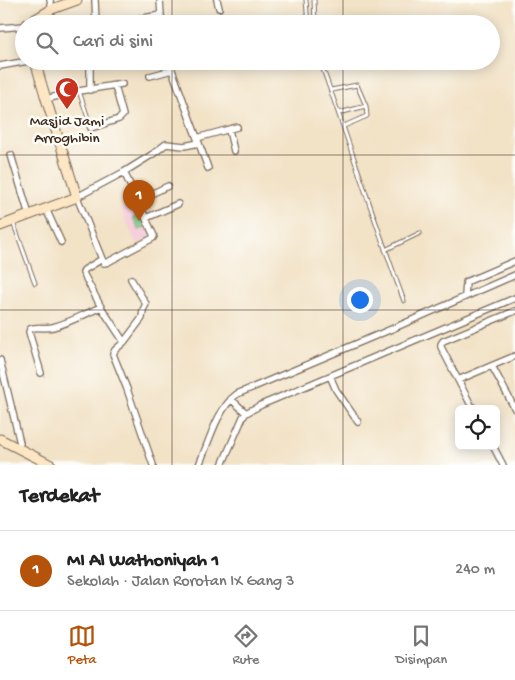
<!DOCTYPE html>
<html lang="id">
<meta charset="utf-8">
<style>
body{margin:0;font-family:"Gochi Hand",sans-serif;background:#f6f6f6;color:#222}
.controls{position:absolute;right:15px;bottom:15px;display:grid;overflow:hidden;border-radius:8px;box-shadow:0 2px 12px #0003}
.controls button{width:45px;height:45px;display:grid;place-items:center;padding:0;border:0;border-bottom:1px solid #e0e0e0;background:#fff;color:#222;font:25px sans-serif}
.you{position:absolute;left:359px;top:299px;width:18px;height:18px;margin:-12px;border:4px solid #fff;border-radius:50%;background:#1a73e8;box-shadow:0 0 0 8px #1a73e833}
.badge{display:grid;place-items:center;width:32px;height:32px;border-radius:50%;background:#b45309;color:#fff;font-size:16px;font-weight:700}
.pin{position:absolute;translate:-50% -41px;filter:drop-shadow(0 1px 2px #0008)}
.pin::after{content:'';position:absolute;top:26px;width:18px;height:15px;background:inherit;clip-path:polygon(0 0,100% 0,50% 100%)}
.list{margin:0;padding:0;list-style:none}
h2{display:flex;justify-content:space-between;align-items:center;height:65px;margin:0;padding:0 20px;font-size:21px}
h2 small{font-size:16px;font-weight:400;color:#767676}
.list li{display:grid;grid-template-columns:32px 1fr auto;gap:15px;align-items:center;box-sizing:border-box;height:80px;padding:0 20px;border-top:1px solid #e0e0e0}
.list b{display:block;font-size:19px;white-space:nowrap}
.list p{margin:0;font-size:16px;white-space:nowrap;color:#767676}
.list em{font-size:16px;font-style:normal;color:#767676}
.icon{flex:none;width:28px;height:28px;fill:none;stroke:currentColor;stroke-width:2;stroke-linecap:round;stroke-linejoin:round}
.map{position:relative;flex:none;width:515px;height:465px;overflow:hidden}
.search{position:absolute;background:#fff;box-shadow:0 2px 12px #0003;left:15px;right:15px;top:15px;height:55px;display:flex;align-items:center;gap:12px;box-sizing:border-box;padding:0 18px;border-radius:28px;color:#767676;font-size:19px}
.sheet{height:145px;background:#fff}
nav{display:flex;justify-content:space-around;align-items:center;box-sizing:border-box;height:70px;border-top:1px solid #e0e0e0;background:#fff;font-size:14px;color:#767676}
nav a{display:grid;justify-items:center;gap:2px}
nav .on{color:#b45309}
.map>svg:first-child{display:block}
.built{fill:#f5cfdb}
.green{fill:#8ad795;stroke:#62805a}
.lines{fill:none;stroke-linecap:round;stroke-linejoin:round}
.lane-casing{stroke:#7b6a59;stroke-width:5}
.street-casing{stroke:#7b6a59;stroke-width:8}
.secondary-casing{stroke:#7b6a59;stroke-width:11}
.lane{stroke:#fff;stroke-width:3}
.street{stroke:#fff;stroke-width:5.5}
.secondary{stroke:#fce6c4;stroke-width:9}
.grid{fill:none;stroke:#3b2a1e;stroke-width:1;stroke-opacity:0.55}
.labels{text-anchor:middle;stroke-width:5;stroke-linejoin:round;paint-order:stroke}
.poi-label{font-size:15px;fill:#3b2a1e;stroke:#fdfcf7}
</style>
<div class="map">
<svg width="515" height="465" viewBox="0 0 515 465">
<rect width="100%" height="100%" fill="#fdfcf7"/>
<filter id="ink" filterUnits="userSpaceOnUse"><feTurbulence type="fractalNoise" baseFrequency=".02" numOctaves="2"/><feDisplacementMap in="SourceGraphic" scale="10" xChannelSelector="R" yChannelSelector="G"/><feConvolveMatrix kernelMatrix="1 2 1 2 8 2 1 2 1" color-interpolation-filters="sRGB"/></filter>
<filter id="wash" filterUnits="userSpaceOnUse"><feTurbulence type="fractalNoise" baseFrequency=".0096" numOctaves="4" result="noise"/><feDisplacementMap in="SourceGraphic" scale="20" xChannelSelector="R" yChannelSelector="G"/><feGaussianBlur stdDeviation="1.12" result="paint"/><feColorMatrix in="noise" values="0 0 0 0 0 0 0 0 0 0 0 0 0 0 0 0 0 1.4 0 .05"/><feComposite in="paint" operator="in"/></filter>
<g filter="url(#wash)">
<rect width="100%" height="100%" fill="#f2e2c6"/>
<!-- built -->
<path class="built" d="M141 199 158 234 137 244 120 209Z"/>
<!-- green -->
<path class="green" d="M142 213 148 225 139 230 133 218Z"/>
</g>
<g filter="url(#ink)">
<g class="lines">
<!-- lane casing -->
<g class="lane-casing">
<path id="lane" d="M306 0 308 24
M314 0 315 24
M320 61C349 141 374 221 404 301
M331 90 357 85 366 106 367 116 344 126
M79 91 90 124
M339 113 366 106
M13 222 35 283
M385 250 420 233"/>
</g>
<!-- street casing -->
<g class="street-casing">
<path id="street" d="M50 0 52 9
M160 0 161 15 163 24
M217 0 219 8
M96 22H119L161 15
M90 24 96 22 95 0
M0 28 24 26
M171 61 172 70 208 168
M0 66 28 61
M150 76 172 70
M90 90V61
M46 99 79 91 122 84
M90 124 91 128 119 119 123 115 115 86
M229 130 234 151
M197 138 237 127
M11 155 29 215
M138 200 168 186
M46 209 61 242
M146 218 178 204
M102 259 104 263 108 262 153 238 154 236 124 172
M465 296 466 282 515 261
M124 342 142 318 143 310 146 304 131 279
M0 360 20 443 18 449
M492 366 515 409
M41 373 29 332 30 329C37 326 45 329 53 327 69 323 85 314 101 307
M330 376 336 390 358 422
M458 380 515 356
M231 399 246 413
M473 409 441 347V344L443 341 515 311
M493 446 503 465
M153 465 127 389 113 354 115 350 124 342 101 307 83 273 84 270 102 259 77 197 124 172 153 154 166 144 184 146 199 143
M199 465C209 442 217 409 237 394L394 328 515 275
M222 465 243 417 246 413 261 405 515 298"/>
</g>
<!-- secondary casing -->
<g class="secondary-casing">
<path id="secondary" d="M27 24 52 9 77 0
M0 226 77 197 46 99 35 61
M0 439 51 465"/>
</g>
<!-- lane -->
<use href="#lane" class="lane"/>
<!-- street -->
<use href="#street" class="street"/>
<!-- secondary -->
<use href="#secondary" class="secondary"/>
</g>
</g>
<!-- grid -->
<path class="grid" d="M172 0V24M343 0V24M172 61V465M343 61V465M0 155H515M0 310H515"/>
<!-- icons -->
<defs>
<g id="mosque-pin" transform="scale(1.25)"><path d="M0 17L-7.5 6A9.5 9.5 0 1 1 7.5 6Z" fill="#c8321e" stroke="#fdfcf7"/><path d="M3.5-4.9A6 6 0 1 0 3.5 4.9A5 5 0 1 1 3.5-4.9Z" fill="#fff"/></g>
</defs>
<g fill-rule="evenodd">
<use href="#mosque-pin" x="67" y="89"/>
</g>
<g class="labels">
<!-- poi labels -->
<g class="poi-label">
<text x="67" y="125">Masjid Jami<tspan x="67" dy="17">Arroghibin</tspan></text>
</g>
</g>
</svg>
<div class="controls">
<button><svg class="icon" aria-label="locate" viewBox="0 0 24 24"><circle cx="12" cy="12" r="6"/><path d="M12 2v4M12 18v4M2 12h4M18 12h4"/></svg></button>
</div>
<div class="you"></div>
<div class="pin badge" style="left:139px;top:221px">1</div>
<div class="search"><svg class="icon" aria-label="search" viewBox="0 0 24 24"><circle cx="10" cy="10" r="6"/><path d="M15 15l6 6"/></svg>Cari di sini</div>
</div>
<section class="sheet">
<h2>Terdekat<small></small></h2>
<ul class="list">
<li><span class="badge">1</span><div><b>MI Al Wathoniyah 1</b><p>Sekolah · Jalan Rorotan IX Gang 3</p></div><em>240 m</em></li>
</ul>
</section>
<nav>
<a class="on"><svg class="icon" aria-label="map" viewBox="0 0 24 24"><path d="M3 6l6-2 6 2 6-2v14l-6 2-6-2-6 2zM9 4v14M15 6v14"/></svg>Peta</a>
<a><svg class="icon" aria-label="directions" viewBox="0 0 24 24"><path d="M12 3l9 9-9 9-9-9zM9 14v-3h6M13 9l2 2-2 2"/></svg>Rute</a>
<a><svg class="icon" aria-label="saved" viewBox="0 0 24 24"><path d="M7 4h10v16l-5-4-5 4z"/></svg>Disimpan</a>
</nav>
